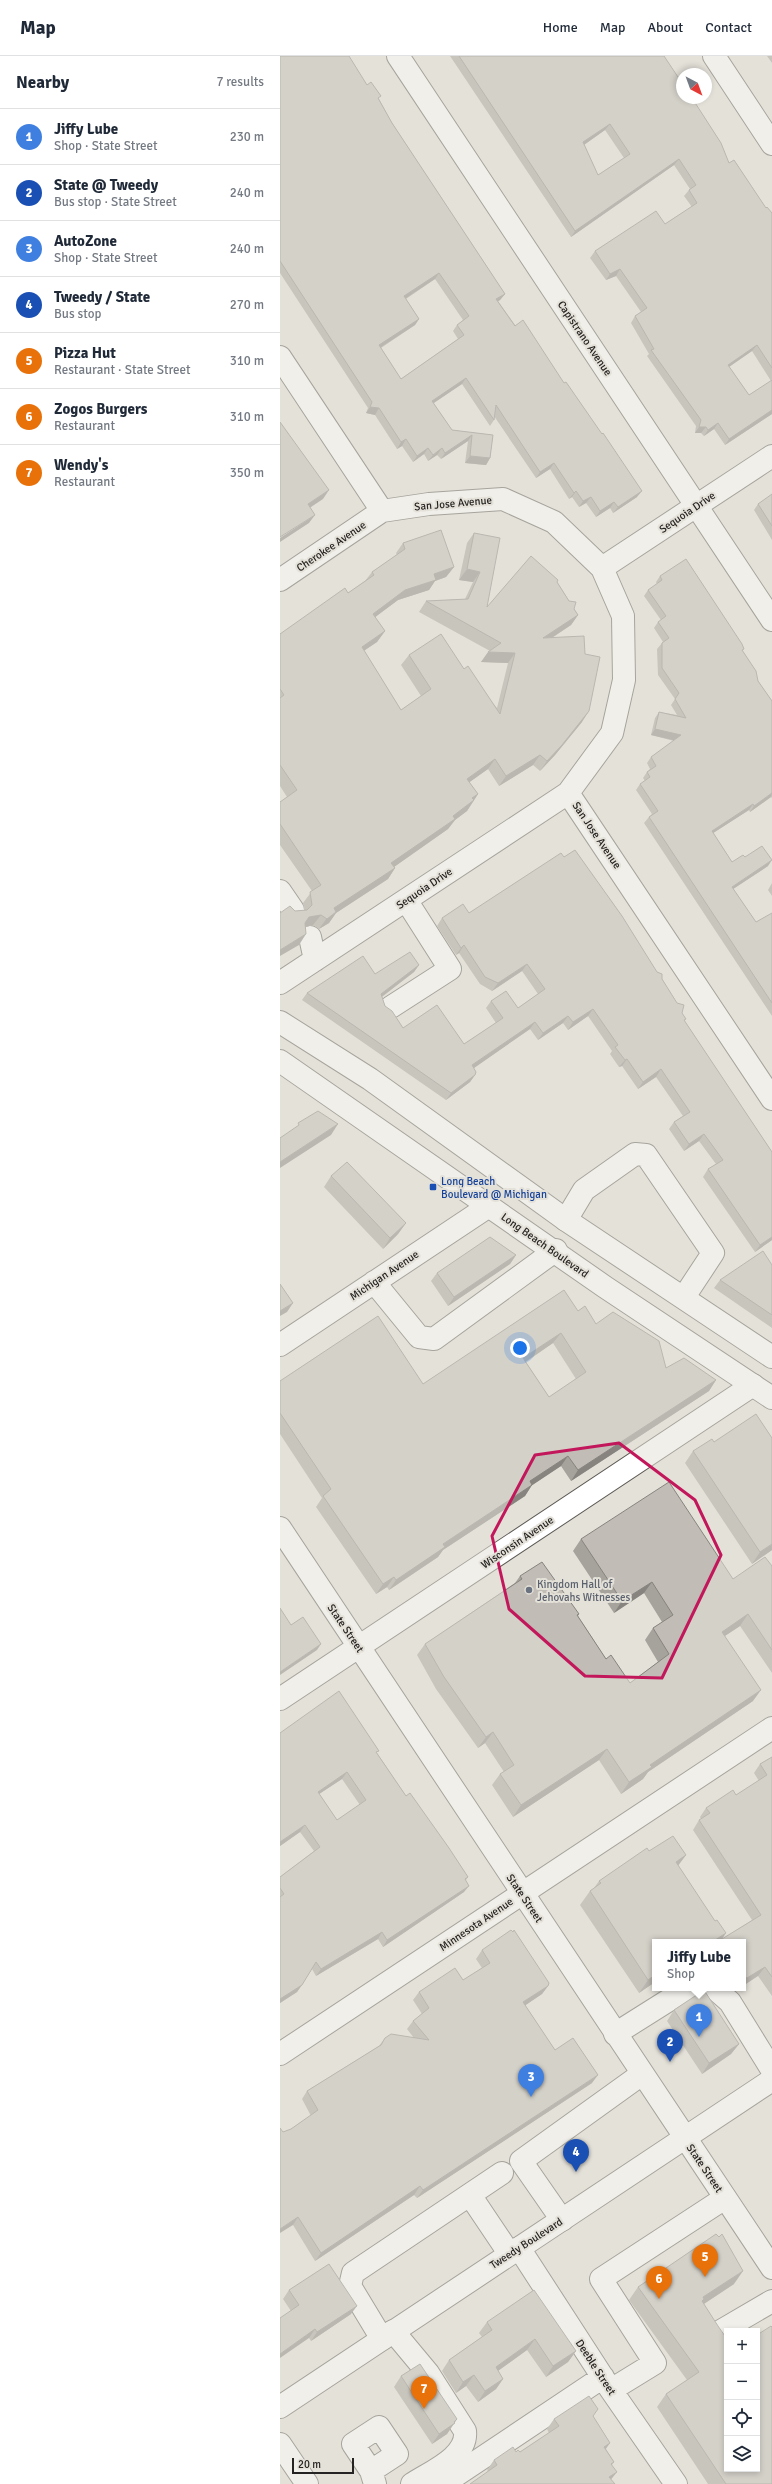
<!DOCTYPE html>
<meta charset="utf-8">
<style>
body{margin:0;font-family:Signika,sans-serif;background:#f6f6f7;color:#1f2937}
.controls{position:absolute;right:12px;bottom:12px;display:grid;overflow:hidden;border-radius:0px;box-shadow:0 2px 6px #0003}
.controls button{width:36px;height:36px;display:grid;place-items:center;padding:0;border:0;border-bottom:1px solid #e0e1e3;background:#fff;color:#1f2937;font:20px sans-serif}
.compass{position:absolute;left:396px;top:12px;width:36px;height:36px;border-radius:50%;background:#fff;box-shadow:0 2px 6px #0003;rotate:139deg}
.scale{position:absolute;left:12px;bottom:10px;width:62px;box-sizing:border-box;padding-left:4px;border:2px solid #262422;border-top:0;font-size:11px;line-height:14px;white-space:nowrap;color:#262422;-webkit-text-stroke:3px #e4e1d9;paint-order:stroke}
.you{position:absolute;left:240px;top:1292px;width:14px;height:14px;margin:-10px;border:3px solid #fff;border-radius:50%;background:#1a73e8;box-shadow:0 0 0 6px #1a73e833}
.badge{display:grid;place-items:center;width:26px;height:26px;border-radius:50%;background:#3f6219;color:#fff;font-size:13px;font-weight:700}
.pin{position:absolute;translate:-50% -33px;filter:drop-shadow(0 1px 2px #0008)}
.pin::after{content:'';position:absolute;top:21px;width:14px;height:12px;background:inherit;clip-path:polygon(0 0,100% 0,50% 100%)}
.popup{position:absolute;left:372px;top:1883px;width:94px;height:52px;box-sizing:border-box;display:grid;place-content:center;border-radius:0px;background:#fff;filter:drop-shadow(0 1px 3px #0005);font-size:13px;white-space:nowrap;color:#747a83}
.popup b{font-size:15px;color:#1f2937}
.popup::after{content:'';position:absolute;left:50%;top:100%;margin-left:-8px;border:8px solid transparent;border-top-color:#fff}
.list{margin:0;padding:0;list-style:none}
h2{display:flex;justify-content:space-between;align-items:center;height:52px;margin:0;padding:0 16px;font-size:17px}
h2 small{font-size:13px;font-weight:400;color:#747a83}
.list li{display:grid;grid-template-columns:26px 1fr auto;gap:12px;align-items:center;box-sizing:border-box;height:56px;padding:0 16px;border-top:1px solid #e0e1e3}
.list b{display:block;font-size:15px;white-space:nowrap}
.list p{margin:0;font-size:13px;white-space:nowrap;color:#747a83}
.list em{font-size:13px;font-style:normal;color:#747a83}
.icon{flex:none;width:22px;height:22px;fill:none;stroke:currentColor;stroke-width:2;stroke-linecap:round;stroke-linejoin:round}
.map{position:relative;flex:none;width:492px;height:2428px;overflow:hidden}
header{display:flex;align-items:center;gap:24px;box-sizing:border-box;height:56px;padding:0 20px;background:#fff;border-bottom:1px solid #e0e1e3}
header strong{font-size:19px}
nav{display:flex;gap:22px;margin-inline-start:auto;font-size:14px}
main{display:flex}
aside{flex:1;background:#fff}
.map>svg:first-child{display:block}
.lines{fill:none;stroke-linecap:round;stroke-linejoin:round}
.minor-casing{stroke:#5c5953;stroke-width:24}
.major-casing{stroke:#5c5953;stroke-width:24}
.minor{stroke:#fff;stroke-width:22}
.major{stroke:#fff;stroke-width:22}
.wall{fill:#a6a29c;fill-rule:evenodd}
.shaded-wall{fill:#87847f}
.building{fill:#c1bcb5;stroke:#87847f;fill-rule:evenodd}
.marked{fill:none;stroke:#c2185b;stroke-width:3;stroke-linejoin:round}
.transit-dot{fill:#1a4fb4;stroke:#e4e1d9;stroke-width:1.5}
.worship-dot{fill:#6b7280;stroke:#e4e1d9;stroke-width:1.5}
.labels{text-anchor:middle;stroke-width:4;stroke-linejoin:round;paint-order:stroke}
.street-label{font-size:11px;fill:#262422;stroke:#e4e1d9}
.transit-label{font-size:11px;fill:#164399;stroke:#e4e1d9;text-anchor:start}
.worship-label{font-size:11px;fill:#5b616d;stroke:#e4e1d9;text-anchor:start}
</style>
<header>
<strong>Map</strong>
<nav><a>Home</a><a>Map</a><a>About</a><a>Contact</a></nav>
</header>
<main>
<aside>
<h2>Nearby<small>7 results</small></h2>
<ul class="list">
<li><span class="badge" style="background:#3f7fe0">1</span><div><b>Jiffy Lube</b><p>Shop · State Street</p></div><em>230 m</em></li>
<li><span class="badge" style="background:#1a4fb4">2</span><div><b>State @ Tweedy</b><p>Bus stop · State Street</p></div><em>240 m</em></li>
<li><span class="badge" style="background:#3f7fe0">3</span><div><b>AutoZone</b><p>Shop · State Street</p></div><em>240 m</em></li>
<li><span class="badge" style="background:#1a4fb4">4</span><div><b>Tweedy / State</b><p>Bus stop</p></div><em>270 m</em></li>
<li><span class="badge" style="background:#e8710a">5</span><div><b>Pizza Hut</b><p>Restaurant · State Street</p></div><em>310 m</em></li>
<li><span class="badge" style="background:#e8710a">6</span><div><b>Zogos Burgers</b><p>Restaurant</p></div><em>310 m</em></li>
<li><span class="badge" style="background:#e8710a">7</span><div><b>Wendy's</b><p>Restaurant</p></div><em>350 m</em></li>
</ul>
</aside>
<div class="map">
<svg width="492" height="2428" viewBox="0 0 492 2428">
<rect width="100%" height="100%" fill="#e4e1d9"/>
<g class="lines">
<!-- minor casing -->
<g class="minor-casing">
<path id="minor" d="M118 0 492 564
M434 0 492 88
M0 301 102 455
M322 512 492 400
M0 524 102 455 149 448 223 443 274 466 322 512 343 560 344 624 332 677 288 737 0 927
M288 737 492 1043
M0 835 13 854
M30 881 35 904
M111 951 170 913 126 844
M286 1164 304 1134 355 1098 366 1099 433 1197 404 1241
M94 1226 139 1281 154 1283 276 1194
M0 1289 209 1150
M0 1643 473 1329
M434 1932 450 1946 492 2014
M335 1978 408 1932
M0 1998 492 1672
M190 2139 229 2197
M282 2164 241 2105 362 2018
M239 2192 331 2334 396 2428
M113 2275 148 2317 185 2375C188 2401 150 2416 132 2428
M439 2276 492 2245
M102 2283 70 2230 73 2217 222 2117
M331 2334 375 2307 321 2223 445 2142
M0 2388 27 2428
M91 2415 117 2398 99 2371 73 2388 91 2415 95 2428
M163 2428 323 2321"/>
</g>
<!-- major casing -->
<g class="major-casing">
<path id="major" d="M0 966 90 1023 286 1164 492 1301
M0 1005 325 1231 492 1342
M0 1472 492 2212
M0 2351 492 2024"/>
</g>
<!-- minor -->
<use href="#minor" class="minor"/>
<!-- major -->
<use href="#major" class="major"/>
</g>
<!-- wall -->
<path class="wall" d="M0 0 87 29 99 43 112 67 225 238 220 244 218 245 357 441 333 457 330 452 316 461 306 447 299 451 292 441 289 443 270 413 256 422 214 360V364L210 370 182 328 153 347 172 374 213 379 210 402 206 409 185 407 188 385 161 403 157 399 148 405 144 398 133 406 122 390 117 393 95 359 86 357 88 352 0 217ZM155 223 183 264 177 269 173 275 178 283 121 323 101 292 135 269 139 263 126 243Z
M170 0H384L449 107 486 152 492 157V358L445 389 434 373 424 380 421 377H415L416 370 367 300 369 298 351 267 355 260 361 256 336 220 326 224 310 202 315 195 385 168 412 151 404 140 409 134 410 133 394 109 291 181ZM325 74 344 102 318 119 304 89ZM472 295 491 325 469 339 449 311Z
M487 0H492V7Z
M492 438V484L474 454 478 448Z
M194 477 207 551 277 526 298 559 291 569 272 582 302 666 275 699 260 715 253 709 219 730 208 713 189 726 198 738 187 755 175 764 168 773 114 811 115 812 108 823 56 857 49 867 39 873 33 869 26 871 19 889 15 855 24 854 23 847 32 835 0 789V746L7 741 0 730V578L68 537 85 525 92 516 117 499 116 497 123 487 174 511 166 521 155 525 149 534 118 544 95 561 105 575 97 586 84 595 121 654 141 640 121 609 129 599 184 613 217 652 228 607 201 606 210 595 139 556 146 545 185 543 193 526 179 524 187 487Z
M380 520 462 595 478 625 492 645V742L491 741 470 756 469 754 433 777 452 806 465 801 488 810 453 833 476 866 492 857V960L364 767 369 761 372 758 356 734 360 728 365 725 363 722 367 716 370 713 367 707 371 701 394 685 371 679 375 662 379 656 397 659 391 649 395 643 378 619 377 593 382 587 383 586 374 572 378 566 381 564 364 540 368 534 377 528 376 526Z
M284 801 382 923 402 957 404 965 492 1096V1184L475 1196 423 1121 428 1113 436 1108 419 1085 404 1095 389 1073 394 1066 403 1060 376 1021 358 1033 342 1010 339 1011 330 998 332 995 308 960 288 974 283 967 258 984 250 973 193 1012 195 1019 190 1026 166 1044 22 944 27 937 95 918 139 909 134 916 102 941 105 950 123 972 184 988 216 967 206 952 211 945 238 952 258 938 242 915 212 935 200 928 179 897 176 899 157 870 162 862 189 857Z
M492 827V840L488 834Z
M51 1120 126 1167 118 1178 103 1193 44 1131Z
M236 1199 230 1208 168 1250 151 1225 157 1217Z
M492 1209V1272L434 1232 440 1224Z
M298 1255 316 1268 386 1312 436 1324 429 1335 291 1425 281 1410 252 1429 245 1440 163 1494 158 1501 109 1534 107 1531 96 1538 36 1451 42 1442 0 1378V1325L143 1328ZM273 1287 296 1323 269 1341 246 1306Z
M434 1386 492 1494 472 1508 405 1407 413 1395Z
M301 1483 453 1523 492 1510V1617L460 1570 445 1580 473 1645 368 1716 363 1723 341 1738 319 1704 233 1761 212 1729 220 1718 224 1716 205 1687 198 1692 156 1633 137 1599 145 1588 235 1527 240 1520 299 1558 298 1560 326 1603 350 1627 378 1606 365 1584 373 1572 382 1566 364 1537 334 1557 293 1495Z
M0 1677 97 1697 126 1740 188 1821 186 1824 184 1836 103 1891 98 1883 36 1920 32 1913 17 1936 0 1947V1821L34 1795 20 1776 0 1790ZM62 1723 80 1749 57 1764 39 1738Z
M492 1701V1940L478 1920 463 1886H375V1926L359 1937 300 1849 310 1835 314 1832 319 1825 369 1795 406 1799 398 1810 441 1884 472 1864 413 1774 419 1764 421 1763 420 1761 426 1752 456 1739 479 1725 474 1717 480 1708Z
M202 1894 268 1930 262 1938 245 1949 275 1994 312 2027 137 2142 134 2139 35 2205 13 2169 3 2076 11 2073 31 2060 22 2043 27 2035 99 1990 105 1982H134L127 1973 133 1965 142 1958 133 1944 139 1936 183 1924 202 1912 196 1903Z
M394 1954 459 1988 451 1998 422 2018 387 1965Z
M439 2181 454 2228 424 2248 492 2428H428L377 2351 386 2338 407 2324 349 2244 358 2231Z
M9 2234 71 2258 31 2285 3 2243Z
M207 2266 296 2295 288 2306 266 2321 247 2294 218 2315 223 2323 216 2333 198 2346 186 2330 176 2337 162 2315 169 2304 202 2281 199 2277Z
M121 2320 177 2363 167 2378 152 2388 114 2331Z
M313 2360 326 2393 334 2406 332 2409 331 2424 208 2415 207 2414 214 2404 236 2396H240L269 2377 267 2373 274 2363Z"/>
<!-- shaded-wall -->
<path class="shaded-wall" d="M330 68 325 74 298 93 303 86Z
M399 103 394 109 291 181 295 175Z
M340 213 336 220 326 224 330 218Z
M159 217 155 223 120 246 124 240Z
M225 238 220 244 212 249 216 243Z
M139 263 135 269 95 295 99 289Z
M477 289 472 295 443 315 448 309Z
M186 322 182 328 148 351 152 345Z
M90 351 99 352 95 359 86 357Z
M492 354V358L445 389 449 383Z
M438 367 434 373 424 380 428 374Z
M419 371H426L421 377H415Z
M192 379 188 385 161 403 165 397Z
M126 383 122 390 117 393 121 386Z
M148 392 144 398 133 406 137 400Z
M162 392 157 399 148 405 153 399Z
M190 400 210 402 206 409 185 407Z
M274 407 270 413 256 422 260 416Z
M49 434 43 443 22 457 28 448Z
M296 435 292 441 289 443 294 437Z
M362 435 357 441 333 457 338 451Z
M311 441 306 447 299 451 303 445Z
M334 446 330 452 316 461 320 455Z
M35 459 29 467 0 486V482Z
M174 511 166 521 155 525 149 534 118 544 86 568 93 558 125 534 154 518Z
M187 513 200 516 193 526 179 524Z
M298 559 291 569 256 592 263 582Z
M105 575 97 586 74 601 82 591Z
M208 596 235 597 228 607 201 606Z
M309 655 302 666 275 699 260 715 267 705Z
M375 673 401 679 397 685 371 679Z
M260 699 253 709 219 730 226 720Z
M215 703 208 713 180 733 187 723Z
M492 737 491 741 470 756 474 750Z
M198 738 187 755 175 764 168 773 104 818 111 807 173 760 192 742Z
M473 748 469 754 427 781 432 775Z
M492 804 488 810 447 837 452 831Z
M115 812 108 823 56 857 49 867 39 873 54 852Z
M41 859 33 869 22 872 29 861Z
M26 878 19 889 0 900V894Z
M184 889 179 897 176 899 181 892Z
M247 908 242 915 212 935 218 927Z
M139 909 134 916 96 945 101 938Z
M313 953 308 960 288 974 293 966Z
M288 960 283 967 258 984 263 977Z
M255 966 250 973 187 1017 192 1009Z
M347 1003 342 1010 339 1011 345 1004Z
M381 1013 376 1021 358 1033 363 1026Z
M195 1019 190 1026 166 1044 171 1037Z
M58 1068 51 1079 0 1112V1106Z
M424 1078 419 1085 404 1095 409 1088Z
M126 1167 118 1178 103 1193 110 1182Z
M492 1181V1184L475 1196 480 1189Z
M236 1199 230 1208 168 1250 174 1241Z
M13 1247 7 1256 0 1260V1255Z
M281 1277 273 1287 236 1312 243 1302Z
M436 1324 429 1335 291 1425 298 1414Z
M288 1400 281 1410 242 1436 250 1425Z
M252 1429 245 1440 163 1494 158 1501 109 1534 116 1524 163 1488Z
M492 1488V1494L472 1508 480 1496Z
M114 1521 107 1531 96 1538 103 1528Z
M372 1526 364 1537 334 1557 342 1545Z
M468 1558 460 1570 434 1587 442 1576Z
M41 1588 37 1594 0 1619V1616Z
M481 1634 473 1645 368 1716 363 1723 341 1738 349 1726 370 1709Z
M213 1676 205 1687 198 1692 206 1681Z
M327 1693 319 1704 233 1761 241 1749Z
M67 1716 62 1723 33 1742 38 1736Z
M25 1769 20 1776 0 1790V1786Z
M406 1799 396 1812V1806Z
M189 1830 184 1836 103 1891 107 1884Z
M102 1876 98 1883 36 1920 41 1913Z
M446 1877 440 1886H432Z
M485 1911 478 1920 463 1930V1920Z
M375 1919V1926L359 1937 368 1924Z
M22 1929 17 1936 0 1947V1943Z
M268 1930 262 1938 237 1955 243 1946Z
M459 1988 451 1998 422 2018 429 2007Z
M318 2019 312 2027 137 2142 143 2134Z
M140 2130 134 2139 35 2205 41 2197Z
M18 2161 13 2169 0 2177V2173Z
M463 2215 454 2228 419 2251 423 2241Z
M77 2250 71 2258 31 2285 37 2276Z
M35 2273 29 2282 0 2302V2298Z
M255 2283 247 2294 208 2322 216 2311Z
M296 2295 288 2306 266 2321 273 2310Z
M194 2319 186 2330 176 2337 183 2326Z
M223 2323 216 2333 198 2346 205 2335Z
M177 2363 167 2378 152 2388 159 2378Z
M330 2387 323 2397 324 2391Z
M337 2416 329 2426V2421Z"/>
<!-- building -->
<path class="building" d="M0 0H69L87 29 91 26 101 40 98 42 112 67 225 238 216 243 235 270 243 264 284 327 286 326 322 378 323 377 362 435 338 451 334 446 320 455 311 441 303 445 296 435 294 437 274 407 260 416 216 349 214 364 186 322 152 345 172 374 213 379 210 402 190 400 192 379 165 397 162 392 153 399 148 392 137 400 126 383 121 386 99 352 90 351 92 346 0 205ZM159 217 189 260 177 269 184 279 121 323 99 289 139 263 124 240Z
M179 0H384L402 27V42H412L441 87 449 107 454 104 486 152 487 151 492 157V312L477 289 448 309 469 339 492 324V354L449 383 438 367 428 374 426 371H419L421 364 371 294 374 293 355 260 367 252 340 213 330 218 315 195 376 155 385 168 417 147 409 134 416 129 399 103 295 175ZM330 68 350 98 318 119 303 86Z
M0 366 49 434 28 448 35 459 0 481Z
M492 438V470L478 448Z
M161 474 174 511 154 518 156 524 125 534 93 558 105 575 82 591 121 654 151 633 129 599 161 578 184 613 188 610 220 658 235 597 208 596 221 587 146 545 188 543 200 516 187 513 194 477 220 482 207 551 251 500 278 524 277 526 289 545 296 546 294 553 298 559 263 582 304 580 305 598 320 601 309 655 282 689 267 705 260 699 226 720 215 703 187 723 198 738 192 742 194 744 173 760 175 763 111 807 115 812 54 852 56 856 47 863 41 859 29 861 25 867 26 878 0 894V857L10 850 15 855 27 854 32 849 30 836 41 829 0 768V746L17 734 0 709V642L4 639 0 633V578L65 532 68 537 94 519 92 516 125 493 123 487Z
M406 503 462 588 464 593 462 594 476 615 478 625 492 645V737L474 750 473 748 432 775 452 806 463 799 465 801 482 790 492 804 452 831 476 866 492 857V947L369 761 378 755 360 728 370 721 367 716 376 710 371 701 401 679 375 673 379 656 406 662 395 643 399 637 382 612V587L389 582 378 566 386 560 368 534 382 524 380 520Z
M295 794 342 860 377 916 382 918V923L397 947 404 949 402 957 406 963 404 964 492 1096V1181L480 1189 428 1113 443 1104 424 1078 409 1088 394 1066 410 1056 381 1013 363 1026 347 1003 345 1004 335 991 338 989 313 953 293 966 288 960 263 977 255 966 192 1009 196 1016 195 1019 171 1037 27 937 83 900 95 918 130 896 139 909 101 938 105 950 112 955 123 972 157 949 184 988 223 962 211 945 226 935 238 952 265 933 247 908 218 927 205 921 184 889 181 892 162 862 183 848 189 857 281 797 284 801Z
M38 1055 58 1068 0 1106V1082L19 1069 18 1067Z
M67 1106 126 1167 110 1182 51 1120Z
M210 1181 236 1199 174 1241 157 1217Z
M483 1195 492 1209V1259L440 1224Z
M0 1228 13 1247 0 1255Z
M284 1234 298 1255 305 1250 316 1268 333 1256 379 1285 386 1312 404 1302 436 1324 298 1414 288 1400 250 1425 252 1429 163 1488 165 1491 116 1524 114 1521 103 1528 43 1440 51 1433 0 1357V1325L98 1260 143 1328ZM281 1277 306 1316 269 1341 243 1302Z
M476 1358 492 1382V1488L480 1496 413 1395 432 1383 434 1386Z
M389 1426 453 1523 485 1501 492 1510V1594L468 1558 442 1576 481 1634 370 1709 372 1711 349 1726 327 1693 241 1749 220 1718 234 1709 213 1676 206 1681 164 1621 145 1588 242 1523 240 1520 262 1506 299 1558 297 1559 326 1603 331 1599 350 1627 389 1598 373 1572 393 1559 372 1526 342 1545 301 1483Z
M0 1552 11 1569 23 1561 41 1588 0 1616Z
M59 1635 99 1695 96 1696 126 1740 130 1737 169 1792 188 1821 185 1823 189 1830 107 1884 102 1876 41 1913 36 1906 22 1929 0 1943V1841L4 1838 0 1832V1821L40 1791 25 1769 0 1786V1677ZM67 1716 86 1744 57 1764 38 1736Z
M492 1701V1921L485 1911 467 1922 463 1920V1886H437L481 1859 419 1764 430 1757 426 1752 453 1734 456 1739 487 1719 480 1708Z
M393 1780 406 1799 396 1806 435 1865 437 1864 446 1877 432 1886H375V1919L368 1924 310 1835 321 1827 319 1825 367 1792 369 1795Z
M231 1874 233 1876 234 1874 269 1927 268 1930 243 1946 275 1994 293 1982 318 2019 143 2134 140 2130 41 2197 18 2161 0 2173V2072L3 2076 11 2073 38 2054 27 2035 101 1989 105 1982 111 1978 149 1984 133 1965 149 1952 139 1936 175 1912 183 1924 210 1907 202 1894Z
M424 1934 459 1988 429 2007 394 1954Z
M436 2178 439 2181 442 2178 463 2215 423 2241 424 2243 422 2245 438 2270 447 2283V2413H477V2279L491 2270 492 2271V2428H446L386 2338 419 2316 358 2231Z
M49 2208 77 2250 37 2276 35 2273 0 2298V2262L19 2249 9 2234Z
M254 2234 296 2295 273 2310 255 2283 216 2311 223 2323 205 2335 194 2319 183 2326 169 2304 212 2274 207 2266Z
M140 2308 177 2363 174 2366 175 2367 159 2378 121 2320Z
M309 2340 318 2353 313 2360 330 2387 324 2391 334 2406 331 2408 337 2416 329 2421 335 2428H190L217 2409 214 2404 233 2391 236 2396 238 2394 240 2396 279 2370 274 2363Z"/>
<!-- marked area -->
<path d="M0 0H492V2428H0ZM339 1387 415 1444 441 1499 382 1622 305 1620 229 1553 212 1480 255 1399Z" fill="#e4e1d9" fill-opacity=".55" fill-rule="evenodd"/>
<path class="marked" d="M339 1387 415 1444 441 1499 382 1622 305 1620 229 1553 212 1480 255 1399Z"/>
<!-- markers -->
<rect class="transit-dot" x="149" y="1127" width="8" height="8" rx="2"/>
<circle class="worship-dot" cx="249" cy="1534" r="4"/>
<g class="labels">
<!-- street labels -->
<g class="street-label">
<text transform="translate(305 282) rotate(56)" y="4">Capistrano Avenue</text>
<text transform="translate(173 447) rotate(-5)" y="4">San Jose Avenue</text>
<text transform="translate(407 456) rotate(-34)" y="4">Sequoia Drive</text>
<text transform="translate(51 490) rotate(-34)" y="4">Cherokee Avenue</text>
<text transform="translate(317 779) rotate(56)" y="4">San Jose Avenue</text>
<text transform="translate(144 832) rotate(-34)" y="4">Sequoia Drive</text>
<text transform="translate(265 1189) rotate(35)" y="4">Long Beach Boulevard</text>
<text transform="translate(104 1219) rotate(-34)" y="4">Michigan Avenue</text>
<text transform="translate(237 1486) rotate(-34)" y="4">Wisconsin Avenue</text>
<text transform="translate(66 1572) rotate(56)" y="4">State Street</text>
<text transform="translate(245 1842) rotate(56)" y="4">State Street</text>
<text transform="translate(196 1868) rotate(-34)" y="4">Minnesota Avenue</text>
<text transform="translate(425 2112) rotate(56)" y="4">State Street</text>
<text transform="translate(246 2187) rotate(-33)" y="4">Tweedy Boulevard</text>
<text transform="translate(316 2311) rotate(57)" y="4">Deeble Street</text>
</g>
<!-- transit labels -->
<g class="transit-label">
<text x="161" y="1129">Long Beach<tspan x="161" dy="13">Boulevard @ Michigan</tspan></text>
</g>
<!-- worship labels -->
<g class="worship-label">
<text x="257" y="1532">Kingdom Hall of<tspan x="257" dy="13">Jehovahs Witnesses</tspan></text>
</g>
</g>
</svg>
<div class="controls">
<button>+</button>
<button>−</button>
<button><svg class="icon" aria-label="locate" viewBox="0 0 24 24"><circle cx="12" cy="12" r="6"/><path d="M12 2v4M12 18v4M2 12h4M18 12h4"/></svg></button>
<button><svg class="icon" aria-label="layers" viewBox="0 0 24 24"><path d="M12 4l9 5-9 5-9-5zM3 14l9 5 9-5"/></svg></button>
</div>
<svg class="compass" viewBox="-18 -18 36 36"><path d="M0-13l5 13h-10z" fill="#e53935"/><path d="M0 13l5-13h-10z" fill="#747a83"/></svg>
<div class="scale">20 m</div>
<div class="you"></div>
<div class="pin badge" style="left:419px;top:1981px;background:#3f7fe0">1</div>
<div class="popup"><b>Jiffy Lube</b>Shop</div>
<div class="pin badge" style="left:390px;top:2006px;background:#1a4fb4">2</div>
<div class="pin badge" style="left:251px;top:2041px;background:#3f7fe0">3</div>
<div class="pin badge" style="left:296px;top:2116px;background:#1a4fb4">4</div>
<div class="pin badge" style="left:425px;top:2221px;background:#e8710a">5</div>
<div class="pin badge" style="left:379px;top:2243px;background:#e8710a">6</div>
<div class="pin badge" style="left:144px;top:2353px;background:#e8710a">7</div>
</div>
</main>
